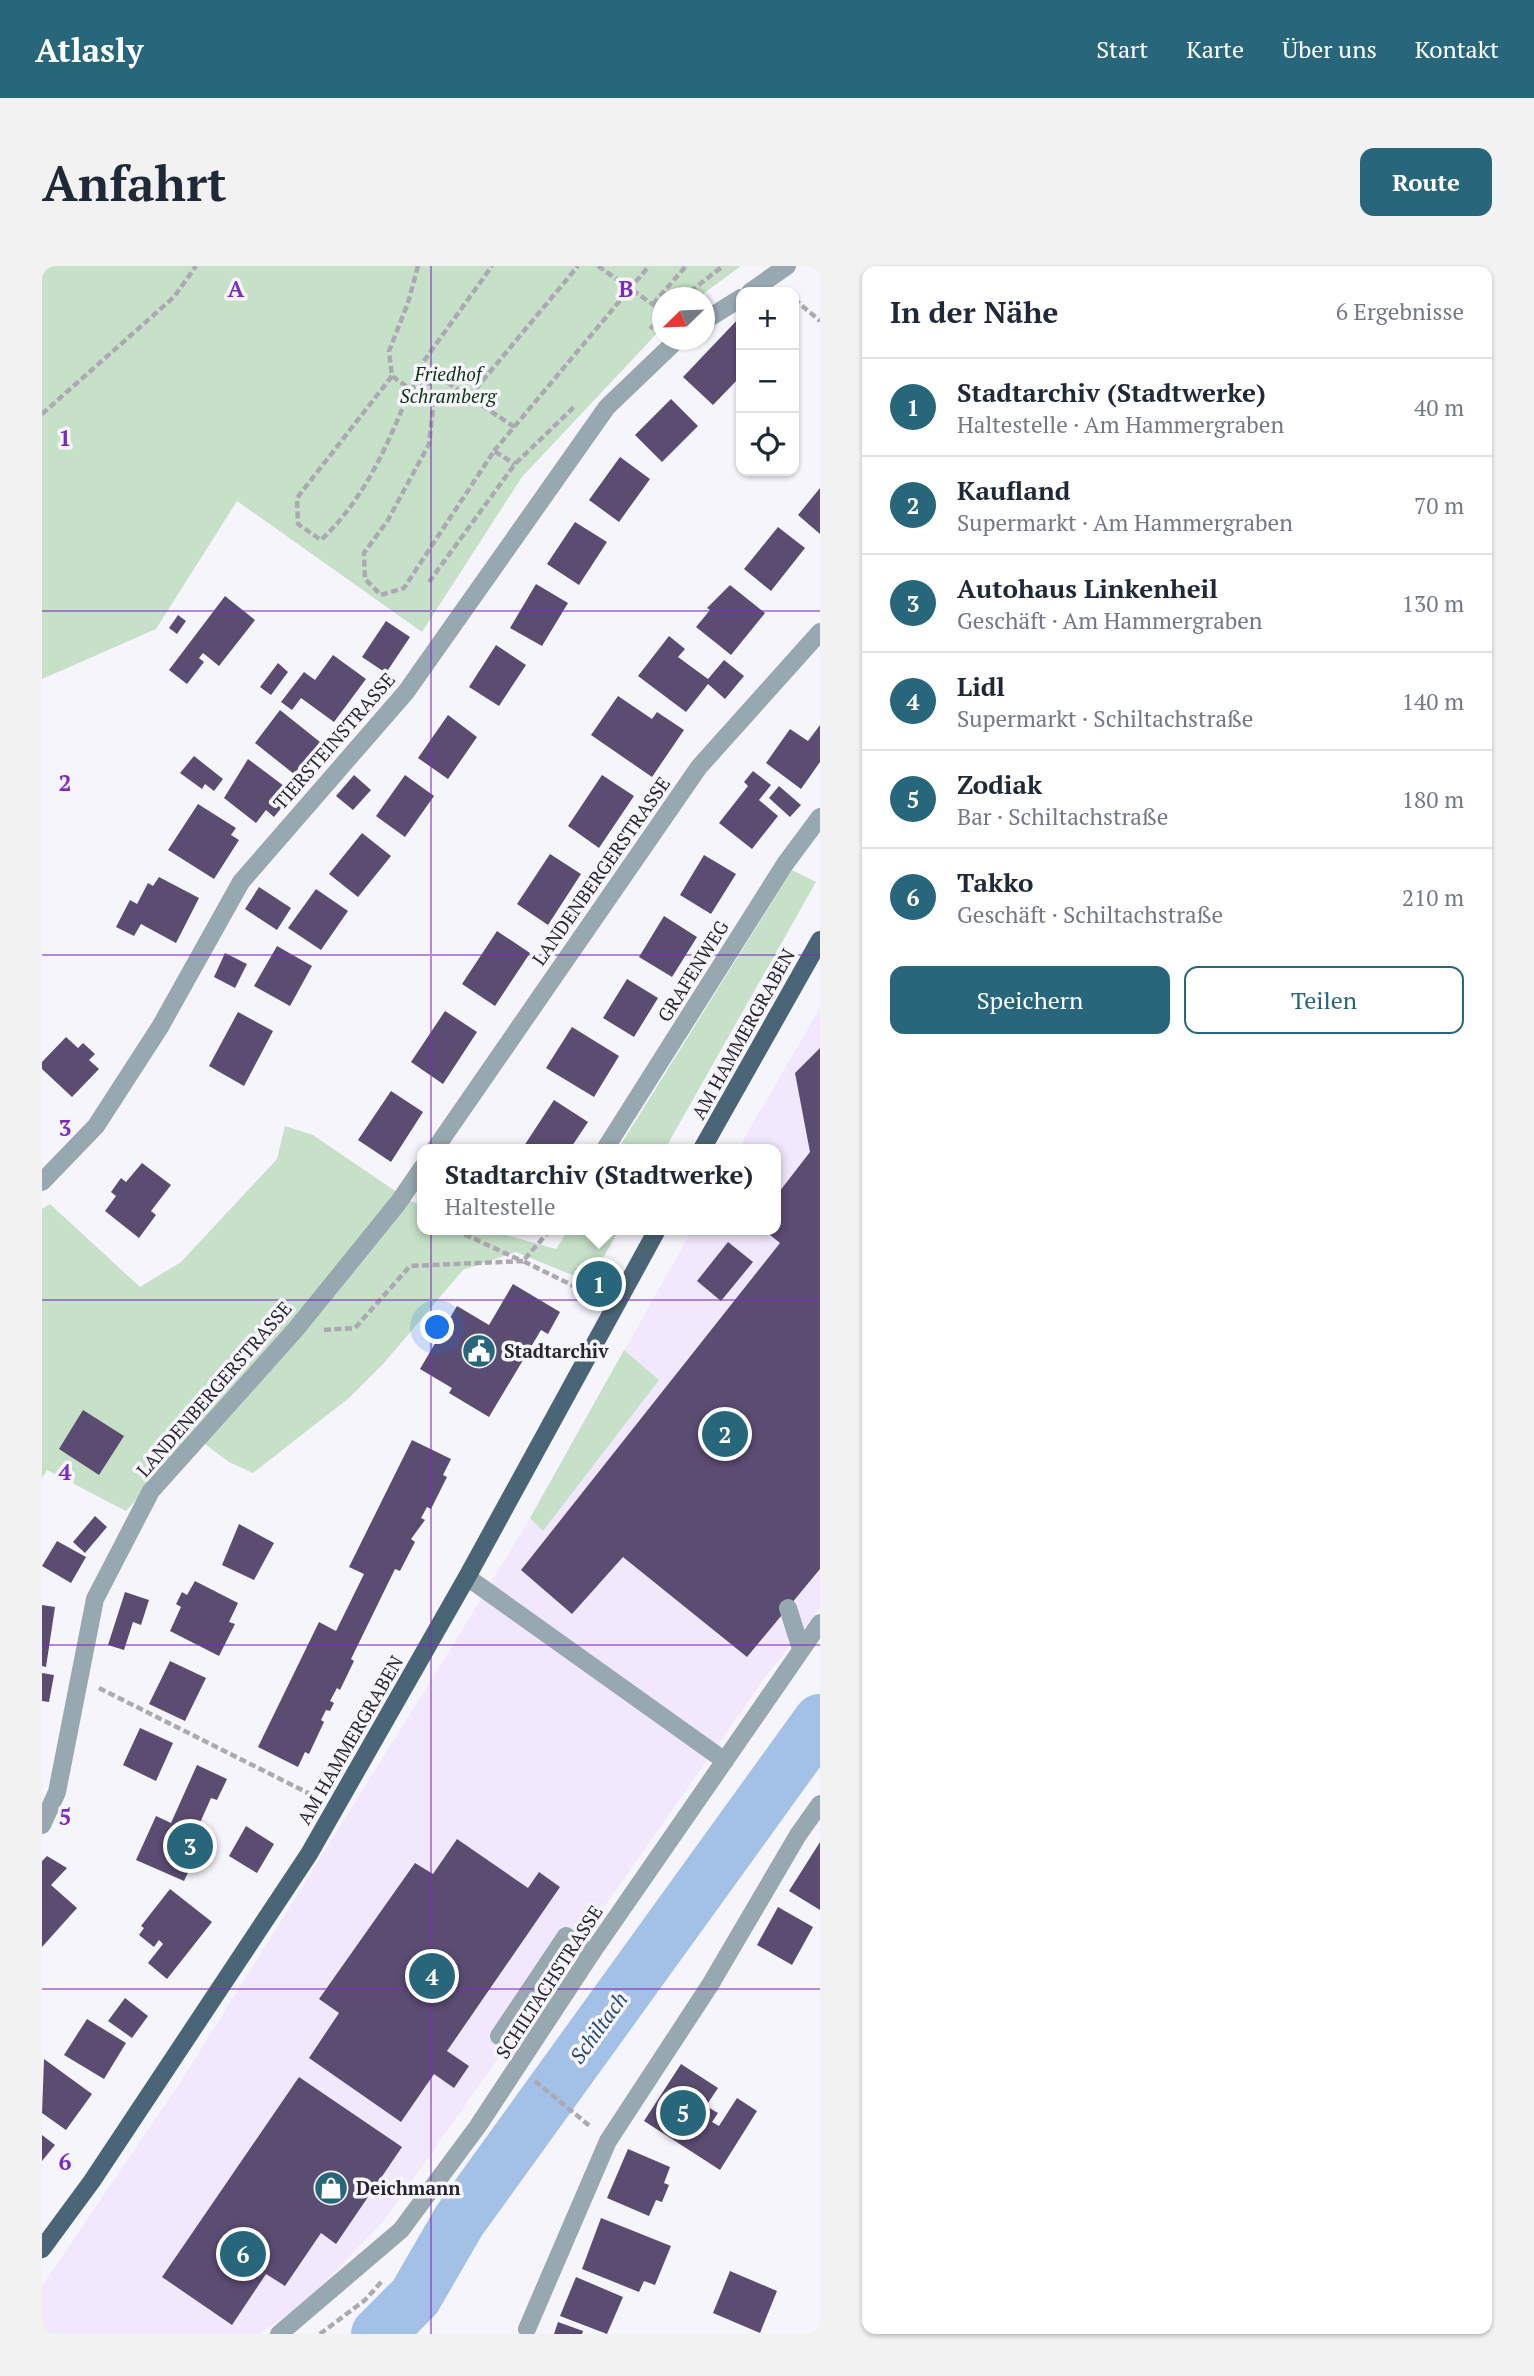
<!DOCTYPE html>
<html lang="de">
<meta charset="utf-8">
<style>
body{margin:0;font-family:"PT Serif",serif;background:#f2f2f3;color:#1f2937}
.controls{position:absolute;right:21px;top:21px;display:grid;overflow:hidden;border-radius:14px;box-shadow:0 2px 5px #0004}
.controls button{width:63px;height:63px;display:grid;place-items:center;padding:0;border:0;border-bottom:2px solid #e0e1e3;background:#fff;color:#1f2937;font:35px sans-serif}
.compass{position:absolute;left:610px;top:21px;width:63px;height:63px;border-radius:50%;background:#fff;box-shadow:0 2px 5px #0004;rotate:247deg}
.you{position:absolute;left:396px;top:1062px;width:24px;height:24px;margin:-18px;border:5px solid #fff;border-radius:50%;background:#1a73e8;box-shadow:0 0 0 10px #1a73e833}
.badge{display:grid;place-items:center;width:46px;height:46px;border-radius:50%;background:#28667c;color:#fff;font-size:23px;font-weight:700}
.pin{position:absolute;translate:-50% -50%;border:4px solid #fff;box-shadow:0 2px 7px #0006}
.popup{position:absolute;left:375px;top:878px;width:364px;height:91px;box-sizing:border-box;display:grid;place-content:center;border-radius:14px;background:#fff;filter:drop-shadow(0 2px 5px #0005);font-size:23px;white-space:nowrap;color:#747a83}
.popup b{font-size:26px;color:#1f2937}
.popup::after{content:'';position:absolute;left:50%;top:100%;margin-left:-14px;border:14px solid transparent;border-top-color:#fff}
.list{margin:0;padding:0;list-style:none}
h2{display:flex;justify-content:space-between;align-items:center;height:91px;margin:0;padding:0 28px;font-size:30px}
h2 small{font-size:23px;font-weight:400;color:#747a83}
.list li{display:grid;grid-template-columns:46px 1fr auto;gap:21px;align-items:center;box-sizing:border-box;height:98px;padding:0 28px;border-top:2px solid #e0e1e3}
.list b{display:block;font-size:26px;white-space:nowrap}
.list p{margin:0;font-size:23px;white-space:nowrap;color:#747a83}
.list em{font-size:23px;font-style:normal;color:#747a83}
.actions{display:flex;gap:14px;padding:21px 28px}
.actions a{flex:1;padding:16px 0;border:2px solid #28667c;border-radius:14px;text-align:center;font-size:24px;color:#28667c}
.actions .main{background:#28667c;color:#fff}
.icon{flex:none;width:38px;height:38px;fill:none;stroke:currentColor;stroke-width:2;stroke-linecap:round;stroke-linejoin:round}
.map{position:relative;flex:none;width:778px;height:2068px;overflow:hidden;border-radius:14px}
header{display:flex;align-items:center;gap:42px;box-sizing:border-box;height:98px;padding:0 35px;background:#28667c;color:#fff}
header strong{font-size:33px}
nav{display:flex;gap:38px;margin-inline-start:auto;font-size:24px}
.intro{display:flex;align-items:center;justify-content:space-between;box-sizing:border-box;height:168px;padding:0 42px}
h1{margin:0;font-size:49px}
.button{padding:18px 32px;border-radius:14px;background:#28667c;color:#fff;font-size:24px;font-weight:700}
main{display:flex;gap:42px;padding:0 42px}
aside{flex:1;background:#fff;border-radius:14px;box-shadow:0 2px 5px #0004}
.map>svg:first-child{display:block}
.commercial{fill:#f2e8fd}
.green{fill:#c6e1c8}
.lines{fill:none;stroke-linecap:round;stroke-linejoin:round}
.river{stroke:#a3c0e6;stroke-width:54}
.building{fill:#5b4c72}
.path{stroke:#aca9b2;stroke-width:4.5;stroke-dasharray:7 3.5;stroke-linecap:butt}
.lane{stroke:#98a8b0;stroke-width:18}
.street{stroke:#98a8b0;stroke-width:18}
.primary{stroke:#4a6676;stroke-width:18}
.grid{fill:none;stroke:#7b2cbf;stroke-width:2;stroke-opacity:0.55}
.labels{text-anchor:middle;stroke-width:7;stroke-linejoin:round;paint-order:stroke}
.park-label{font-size:19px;font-style:italic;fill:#0b3513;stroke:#f7f5fc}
.street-label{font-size:19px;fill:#292431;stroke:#f7f5fc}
.poi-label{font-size:19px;font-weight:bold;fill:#292431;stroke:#f7f5fc;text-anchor:start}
.water-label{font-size:21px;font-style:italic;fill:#224878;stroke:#f7f5fc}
.grid-label{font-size:23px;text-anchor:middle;font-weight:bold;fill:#7b2cbf;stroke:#f7f5fc;stroke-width:7;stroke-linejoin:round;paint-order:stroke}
</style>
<header>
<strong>Atlasly</strong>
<nav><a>Start</a><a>Karte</a><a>Über uns</a><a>Kontakt</a></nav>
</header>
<div class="intro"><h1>Anfahrt</h1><a class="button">Route</a></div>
<main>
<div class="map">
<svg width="778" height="2068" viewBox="0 0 778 2068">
<rect width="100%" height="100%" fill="#f7f5fc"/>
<!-- commercial -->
<path class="commercial" d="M778 742V1342L722 1413 344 1952 268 2032 218 2068H0V2020L141 1812 406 1387 488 1252 650 964H734V883H696Z"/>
<!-- green -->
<path class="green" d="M0 0H699L657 31 620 32V62L480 211 380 366 195 235 114 363 0 413Z
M750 604 774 616 623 883H576Z
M243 860 271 869 368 935 380 939V964H446L514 983 526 964H577L547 1016 474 986 421 1004 342 1097 307 1132 211 1207 187 1196 152 1170 84 1245 5 1204 0 1212V943L8 938 98 1021 139 996 235 893Z
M582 1084 617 1114 501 1265 488 1252Z"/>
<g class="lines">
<!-- river -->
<path class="river" d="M336 2068 373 2031 417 1955 778 1455"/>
</g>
<!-- building -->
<path class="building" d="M699 50V110L671 139 641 111Z
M629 133 656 160 620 196 593 169Z
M578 191 608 213 577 256 547 234Z
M778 222V268L756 249Z
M533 256 565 276 537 319 505 298Z
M736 261 763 282 729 325 702 303Z
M494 318 526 337 500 380 468 362Z
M688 319 723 347 689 389 654 361 668 344 665 342Z
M183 330 213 354 177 400 161 387 157 392 162 396 145 418 127 404Z
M136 349 144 355 135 368 127 362Z
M344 355 368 371 344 407 320 391Z
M627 370 643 383 636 391 666 413 682 394 702 410 683 433 666 418 644 446 596 410Z
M454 379 484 399 457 440 427 421Z
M291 389 324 413 292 456 259 432 250 444 239 436 262 406 273 414Z
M236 397 246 406 229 429 218 421Z
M576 430 610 453 615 446 642 464 610 511 549 469Z
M238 444 278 476 252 508 213 477Z
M406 449 435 471 406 513 376 492Z
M778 459V496L759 523 724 497 748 463 766 475Z
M152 490 181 513 172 525 163 518 160 523 138 507Z
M206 493 242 520 248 513 257 520 232 551 224 544 214 557 182 532Z
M711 505 729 519 717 534 736 550 710 583 677 557 706 520 702 516Z
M312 509 329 524 311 544 294 530Z
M363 509 392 530 363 571 334 550Z
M560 509 592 530 557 582 526 560Z
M737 520 759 539 748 551 727 532Z
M156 538 194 562 189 569 197 574 172 613 126 584Z
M320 567 349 590 316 631 287 608Z
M508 588 539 608 506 659 475 638Z
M662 589 694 608 669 648 638 629Z
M117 611 157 632 134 677 99 658 92 670 74 661 88 634 95 638 106 617 111 620Z
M217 621 249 642 235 664 203 643Z
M274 623 306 645 279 684 246 662Z
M622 650 655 671 630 711 597 691Z
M455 665 488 687 453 740 420 718Z
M235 680 270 700 248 740 212 720Z
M183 687 205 698 193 722 172 711Z
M585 713 616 732 592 771 561 752Z
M403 745 435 766 401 818 369 796Z
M196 746 231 765 202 820 167 800Z
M530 761 577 790 552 831 504 802Z
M24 771 36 782 41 777 53 788 47 794 57 803 30 831 0 803V796Z
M778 782V1303L705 1391 581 1291 530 1348 479 1304 738 977 722 964H734V930L768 886 753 807Z
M349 825 381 846 349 896 316 874Z
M512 834 546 856 528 883H480Z
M100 897 129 919 109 945 114 949 97 972 63 945 74 930 69 926 79 912 84 916Z
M686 976 711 996 679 1035 655 1015Z
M471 1018 518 1046 506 1068 499 1064 447 1151 407 1127 410 1122 378 1103 415 1040 447 1059Z
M41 1144 82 1170 57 1209 17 1183Z
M370 1174 409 1193 401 1209 405 1211 389 1243 385 1241 379 1252 383 1254 369 1273 373 1276 358 1305 353 1303 309 1393 312 1395 298 1424 295 1422 288 1435 292 1437 288 1445 284 1444 279 1454 282 1456 267 1488 263 1486 256 1501 216 1481 277 1356 294 1365 322 1308 307 1301Z
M53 1250 65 1261 43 1287 31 1276Z
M197 1258 232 1277 212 1314 180 1299Z
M15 1275 44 1291 29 1317 0 1300Z
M153 1315 196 1337 187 1356 193 1358 177 1390 128 1365 139 1341 134 1338 140 1326 145 1329Z
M83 1326 107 1334 99 1359 91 1356 82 1384 66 1379Z
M0 1339 13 1341 4 1401 0 1400Z
M128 1395 164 1412 143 1455 107 1438Z
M0 1407 12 1409 7 1436 0 1435Z
M98 1462 131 1477 114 1515 81 1499Z
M155 1499 185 1513 175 1534 169 1532 153 1568 162 1572 142 1615 94 1594 114 1550 129 1557Z
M204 1560 232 1578 215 1607 187 1590Z
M415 1573 486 1622 497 1606 518 1621 405 1785 427 1800 412 1822 392 1808 359 1856 267 1792 297 1747 277 1733 373 1597 391 1608Z
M778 1576V1644L747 1625Z
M5 1590 25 1602 9 1619 35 1642 0 1681V1595Z
M128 1623 170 1656 125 1713 106 1697 121 1678 117 1674 112 1681 97 1669 102 1662 99 1660Z
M736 1641 771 1661 750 1699 715 1679Z
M83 1732 106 1750 90 1772 66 1755Z
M45 1753 84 1777 62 1813 22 1789Z
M2 1793 50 1828 24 1864 0 1847Z
M639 1798 676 1822 664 1840 676 1847 670 1856 677 1860 695 1832 715 1845 678 1904 602 1855Z
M257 1811 360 1881 294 1978 279 1967 243 2020 224 2008 190 2059 120 2011Z
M0 1869 13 1879 0 1895Z
M586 1883 628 1901 622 1917 627 1919 620 1936 614 1934 607 1950 565 1932Z
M559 1952 629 1980 613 2019 602 2015 597 2026 540 2003Z
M688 2005 735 2025 718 2067 671 2047Z
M534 2011 581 2031 565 2068 518 2050Z
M516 2056 541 2065 540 2068H512Z"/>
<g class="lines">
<!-- path -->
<path class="path" d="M376 0 366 37 347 85 350 110 368 123 386 113 379 99 450 0
M556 0 620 45
M640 32 681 0
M752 33 778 55
M611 38 644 0
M608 63 620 50
M379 99 474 162
M350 110 255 232 256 258 279 274C322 234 347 177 368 123
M386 113 391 142 387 178 346 254 322 287 323 313 339 329 362 322 452 185 473 198
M427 131 536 0
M0 148 132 31 154 0
M452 185 607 0
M387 316 473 198 534 139
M413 964 480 995
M508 964 481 995 554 1031
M282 1064 313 1062 368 1000 481 995
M57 1422 274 1531
M493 1815 549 1861
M278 2068 323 2034 341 2014"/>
<!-- lane -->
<path class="lane" d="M746 1342 759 1383
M457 1770 524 1670 549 1688"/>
<!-- street -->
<path class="street" d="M708 26 745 0
M662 55 699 32
M393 883 657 501 778 366
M563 883 743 598 778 551
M0 916 54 860 118 761 199 616 364 426 565 141 635 74
M425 1311 683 1495
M0 1559 15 1526 53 1333 109 1225 254 1063 356 937 380 902
M485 2063 566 1875 668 1719 756 1569 778 1538
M237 2068 359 1964 436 1860 549 1688 778 1357"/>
<!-- primary -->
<path class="primary" d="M660 883 778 674
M0 1983 50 1915 267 1588 425 1311 615 964"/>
</g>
<!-- grid -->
<path class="grid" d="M389 0V2068M0 345H778M0 689H778M0 1034H778M0 1379H778M0 1723H778"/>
<!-- icons -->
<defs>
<g id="civic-disc" transform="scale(1.75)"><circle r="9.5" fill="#28667c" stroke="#f7f5fc"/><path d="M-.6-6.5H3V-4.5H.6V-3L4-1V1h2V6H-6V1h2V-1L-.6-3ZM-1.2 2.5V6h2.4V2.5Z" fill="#fff"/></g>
<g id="shop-disc" transform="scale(1.75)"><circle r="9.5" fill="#28667c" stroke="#f7f5fc"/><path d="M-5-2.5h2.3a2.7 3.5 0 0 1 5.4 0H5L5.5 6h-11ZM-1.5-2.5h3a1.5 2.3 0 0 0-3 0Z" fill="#fff"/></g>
</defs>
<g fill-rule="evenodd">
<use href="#civic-disc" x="437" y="1085"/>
<use href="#shop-disc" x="289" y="1922"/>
</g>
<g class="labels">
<!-- park labels -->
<g class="park-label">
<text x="406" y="115">Friedhof<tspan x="406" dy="22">Schramberg</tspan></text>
</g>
<!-- street labels -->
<g class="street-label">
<text transform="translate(292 475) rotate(-49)" y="7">TIERSTEINSTRASSE</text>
<text transform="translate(559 605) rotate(-55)" y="7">LANDENBERGERSTRASSE</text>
<text transform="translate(651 705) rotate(-58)" y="7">GRAFENWEG</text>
<text transform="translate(701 768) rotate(-61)" y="7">AM HAMMERGRABEN</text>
<text transform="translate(172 1123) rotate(-49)" y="7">LANDENBERGERSTRASSE</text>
<text transform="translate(308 1474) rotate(-60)" y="7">AM HAMMERGRABEN</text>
<text transform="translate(507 1716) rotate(-57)" y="7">SCHILTACHSTRASSE</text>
</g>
<!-- poi labels -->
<g class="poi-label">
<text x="462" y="1092">Stadtarchiv</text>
<text x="314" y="1929">Deichmann</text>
</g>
<!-- water labels -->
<g class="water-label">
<text transform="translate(557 1762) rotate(-54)" y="7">Schiltach</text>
</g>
</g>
<g class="grid-label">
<text x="194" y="31">A</text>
<text x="584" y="31">B</text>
<text x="23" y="180">1</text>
<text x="23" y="525">2</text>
<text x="23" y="870">3</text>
<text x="23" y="1214">4</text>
<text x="23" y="1559">5</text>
<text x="23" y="1904">6</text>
</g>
</svg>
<div class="controls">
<button>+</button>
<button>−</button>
<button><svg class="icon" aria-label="locate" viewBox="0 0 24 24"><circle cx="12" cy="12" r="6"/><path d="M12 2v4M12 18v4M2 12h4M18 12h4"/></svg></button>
</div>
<svg class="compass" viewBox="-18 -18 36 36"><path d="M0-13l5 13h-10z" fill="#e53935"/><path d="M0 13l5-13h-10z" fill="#747a83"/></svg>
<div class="you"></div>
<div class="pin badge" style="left:557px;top:1018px">1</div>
<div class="popup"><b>Stadtarchiv (Stadtwerke)</b>Haltestelle</div>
<div class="pin badge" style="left:683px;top:1168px">2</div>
<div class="pin badge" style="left:148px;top:1580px">3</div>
<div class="pin badge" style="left:390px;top:1710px">4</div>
<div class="pin badge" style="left:641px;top:1847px">5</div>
<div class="pin badge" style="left:201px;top:1988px">6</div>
</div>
<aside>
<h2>In der Nähe<small>6 Ergebnisse</small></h2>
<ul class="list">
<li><span class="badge">1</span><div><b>Stadtarchiv (Stadtwerke)</b><p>Haltestelle · Am Hammergraben</p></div><em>40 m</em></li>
<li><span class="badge">2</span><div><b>Kaufland</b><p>Supermarkt · Am Hammergraben</p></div><em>70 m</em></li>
<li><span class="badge">3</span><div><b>Autohaus Linkenheil</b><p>Geschäft · Am Hammergraben</p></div><em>130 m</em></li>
<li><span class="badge">4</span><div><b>Lidl</b><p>Supermarkt · Schiltachstraße</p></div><em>140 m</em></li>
<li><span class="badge">5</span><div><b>Zodiak</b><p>Bar · Schiltachstraße</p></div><em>180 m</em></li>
<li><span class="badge">6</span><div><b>Takko</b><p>Geschäft · Schiltachstraße</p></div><em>210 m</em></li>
</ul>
<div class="actions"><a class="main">Speichern</a><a>Teilen</a></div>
</aside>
</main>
